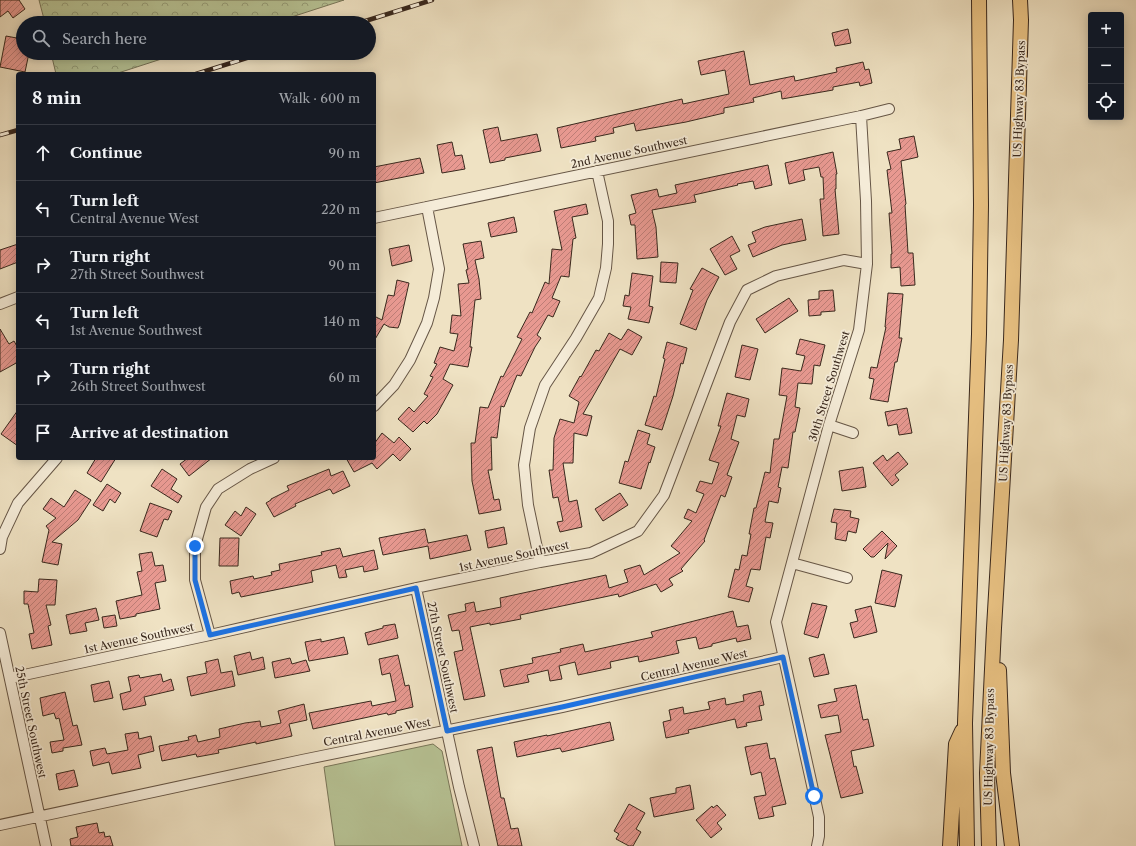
<!DOCTYPE html>
<meta charset="utf-8">
<style>
body{margin:0;font-family:"Libre Caslon Text",serif;background:#20242c;color:#f1f3f6}
.controls{position:absolute;right:12px;top:12px;display:grid;overflow:hidden;border-radius:4px;box-shadow:0 2px 10px #0003}
.controls button{width:36px;height:36px;display:grid;place-items:center;padding:0;border:0;border-bottom:1px solid #363941;background:#171b24;color:#f1f3f6;font:20px sans-serif}
.stop{position:absolute;width:12px;height:12px;margin:-9px;border:3px solid #1a73e8;border-radius:50%;background:#fff}
.stop.end{background:#1a73e8;border-color:#fff;box-shadow:0 1px 4px #0008}
.list{margin:0;padding:0;list-style:none}
h2{display:flex;justify-content:space-between;align-items:center;height:52px;margin:0;padding:0 16px;font-size:17px}
h2 small{font-size:13px;font-weight:400;color:#9ea1a6}
.list li{display:grid;grid-template-columns:26px 1fr auto;gap:12px;align-items:center;box-sizing:border-box;height:56px;padding:0 16px;border-top:1px solid #363941}
.list b{display:block;font-size:15px;white-space:nowrap}
.list p{margin:0;font-size:13px;white-space:nowrap;color:#9ea1a6}
.list em{font-size:13px;font-style:normal;color:#9ea1a6}
.icon{flex:none;width:22px;height:22px;fill:none;stroke:currentColor;stroke-width:2;stroke-linecap:round;stroke-linejoin:round}
.map{position:relative;flex:none;width:1136px;height:846px;overflow:hidden}
.search{position:absolute;background:#171b24;box-shadow:0 2px 10px #0003;left:16px;top:16px;width:360px;height:44px;display:flex;align-items:center;gap:10px;box-sizing:border-box;padding:0 14px;border-radius:22px;color:#9ea1a6;font-size:15px}
.panel{position:absolute;background:#171b24;box-shadow:0 2px 10px #0003;left:16px;top:72px;width:360px;height:388px;border-radius:4px}
.map>svg:first-child{display:block}
.grass{fill:#b7c395;stroke:#787659}
.park{fill:url(#park-crowns);stroke:#787659}
.building{fill:url(#building-hatch);stroke:#39281d}
.lines{fill:none;stroke-linecap:round;stroke-linejoin:round}
.minor-casing{stroke:#665646;stroke-width:12}
.highway-casing{stroke:#39281d;stroke-width:16}
.minor{stroke:#f5ecd8;stroke-width:10}
.highway{stroke:#e8c182;stroke-width:14}
.rail-casing{stroke:#39281d;stroke-width:4.5}
.rail{stroke:#f5ecd8;stroke-width:3;stroke-dasharray:9;stroke-linecap:butt}
.route{stroke:#1a73e8;stroke-width:5}
.labels{text-anchor:middle;stroke-width:3.5;stroke-linejoin:round;paint-order:stroke}
.street-label{font-size:11px;fill:#39281d;stroke:#f5ecd8}
</style>
<div class="map">
<svg width="1136" height="846" viewBox="0 0 1136 846">
<defs>
<pattern id="park-crowns" width="20" height="18" patternUnits="userSpaceOnUse"><rect width="20" height="18" fill="#b7c395"/><path d="M2 6a3 3 0 1 1 6 0M12 15a3 3 0 1 1 6 0" fill="none" stroke="#969e79"/></pattern>
<pattern id="building-hatch" width="6" height="6" patternUnits="userSpaceOnUse"><rect width="6" height="6" fill="#e89991"/><path d="M-1 1l2-2M0 6l6-6M5 7l2-2" fill="none" stroke="#bd7d76"/></pattern>
</defs>
<rect width="100%" height="100%" fill="#efe2c3"/>
<filter id="stains"><feTurbulence type="fractalNoise" baseFrequency=".005" numOctaves="4"/><feColorMatrix values="0 0 0 0 .2 0 0 0 0 .09 0 0 0 0 .02 0 0 0 .5 -.17"/></filter>
<radialGradient id="worn" r=".72"><stop offset=".6" stop-color="#630" stop-opacity="0"/><stop offset="1" stop-color="#630" stop-opacity=".3"/></radialGradient>
<!-- grass -->
<path class="grass" d="M433 744 442 751 462 846H335L324 767Z"/>
<!-- park -->
<path class="park" d="M39 0H344L273 23H45Z
M51 53H180L115 74H56Z"/>
<!-- building -->
<path class="building" d="M0 0H19L25 9 13 18 8 11 0 17Z
M848 29 851 43 835 46 832 33Z
M6 36 22 39 20 49H23V53H29L25 72 0 67Z
M744 51 750 85 794 76 795 81 837 72 836 68 863 62 865 70 869 69 872 83 860 86 859 82 833 87V90L782 99 781 91 753 98 754 102 724 108V113L686 122 636 131 634 123 613 128 614 133 595 137 596 141 561 148 557 128 682 99 683 104 729 94 725 70 701 75 698 61Z
M498 127 501 141 537 134 541 151 505 158V160L490 163 483 130Z
M914 136 918 157 901 161 906 204 905 205 908 253H913L915 285 901 286 900 267 891 268V254H892L889 213H892L887 170 891 169 887 152 901 149 899 139Z
M452 142 455 156 462 155 465 169 442 173 437 145Z
M833 152 837 174H836V189H835L839 234 823 236 820 199H824L823 177H821L819 167 803 170 805 180 789 184 785 163Z
M420 158 424 173 374 183V167Z
M768 165 772 185 755 189 753 181 737 184 738 185 694 195 696 202 652 210 656 227 658 257 637 259 635 225H631L629 215 636 213 631 195 657 189 659 197 677 193 675 185Z
M586 204 588 214 572 217 576 238 573 239 569 277 561 276 552 298 560 301 553 317 548 315 537 335 541 338 535 347 521 376 517 375 504 407 501 406 497 438 491 437 492 470H488L494 500 499 499 501 510 479 514 472 481 471 443H475L480 407 488 408 501 376 503 377 522 339 517 337 530 312 532 313 545 282 549 284 552 249 562 250 554 211Z
M514 217 517 232 491 237 488 223Z
M802 219 806 240 782 245 753 257 748 245 756 242 752 232 765 227Z
M732 236 740 251 730 256 737 269 725 275 710 249Z
M481 241 484 258 475 260 479 279 481 299 475 300 470 347H472L468 367 450 364 443 379 453 385 437 414 427 424 424 421 413 432 398 419 409 407 414 412 428 396 424 394 433 377 430 376 437 364 434 363 440 347 454 351 458 334 450 333 452 315 461 316 458 284 469 283 466 270 468 269 463 244Z
M18 244V262L0 269V250Z
M409 245 412 261 392 266 389 249Z
M661 262 678 263 676 283 660 282Z
M702 268 719 277 707 300 696 330 680 324 693 290 690 289Z
M632 273 653 276 649 306 653 307 649 323 628 319 631 307 623 306 625 295 629 296Z
M397 280 409 283 400 323 398 328 389 327 384 324 374 341V316L382 320 388 295 394 296Z
M833 290 835 311 821 312V315L809 316 808 300 819 299V291Z
M888 293 903 294 899 338H902L897 362H895L888 402 870 399 874 379 869 378 871 367 877 368 886 327H885Z
M789 298 798 311 765 333 756 319Z
M0 329 9 344 14 341 18 348V362L0 372Z
M628 329 642 337 632 355 620 349 583 414 592 416 587 436 574 433 573 463H563L569 502 577 500 582 527 560 532 557 522 563 521 558 497 553 498 549 470H553L554 438 560 419 574 423 579 402 569 396 580 376 581 377 596 350 599 351 609 333 621 340Z
M800 339 825 345 820 366 814 365 812 384 798 383 795 407 800 408 795 432H793L788 468 782 467 778 487 781 488 778 503 769 501 765 522 773 523 770 538 766 537 760 570 751 569 746 586 753 588 749 602 728 597 735 569 739 570 742 555 747 556 751 534H749L754 508H756L765 472 770 473 774 439H779L787 396 779 395 782 368 801 371 805 356 796 354Z
M667 342 687 348 683 364 681 363 673 396 662 430 645 425 654 396 656 397 665 359 663 358Z
M742 345 758 349 750 380 735 377Z
M727 393 749 399 745 417 737 415 731 439 739 442 727 475 732 477 725 497 721 495 704 540 705 541 681 569 683 571 669 579 673 585 661 592 656 584 619 597 618 594 520 615 521 619 490 625V623L470 627 485 696 464 700 454 652 463 650 459 630 452 631 448 615 466 611 465 604 474 602 476 612 501 607 500 598 606 575 609 588 628 582 624 570 640 565 644 575 680 553 671 546 692 521 684 518 688 509 696 513 704 494 696 491 700 481 712 484 719 463 709 460 721 426H718Z
M907 408 912 433 899 435 897 424 888 426 885 412Z
M18 410V446L1 434Z
M638 430 650 434 647 444 655 447 650 463 649 462 641 489 619 483 625 461 628 462Z
M382 433 394 443 399 437 411 449 400 461 393 454 377 469 372 463 354 472 346 458H374V444Z
M898 452 908 464 895 475 899 480 892 486 873 463 883 455 887 461Z
M96 458H116L101 482 87 473Z
M188 458H212L189 476 180 464Z
M863 467 866 487 842 491 839 471Z
M162 469 177 479 171 489 182 496 178 503 151 486Z
M329 469 331 476 343 471 350 486 333 494 330 489 295 504 296 506 274 517 266 503 271 500V499L289 490 287 486Z
M107 484 121 493 115 503 110 499 103 511 93 505Z
M75 490 91 500 78 520 52 542 62 544 58 565 42 562 49 530 46 526 56 518 43 509 51 498 64 507Z
M620 493 628 505 603 521 595 509Z
M150 503 172 511 168 520 164 519 157 537 140 531Z
M246 507 256 514 241 536 225 525 235 511 241 516Z
M834 509 851 511 850 517 859 519 856 533 848 531 846 541 835 539 837 523 831 522Z
M504 527 507 544 488 548 485 531Z
M425 529 428 543 467 535 471 550 430 559 428 546 383 555 379 538Z
M882 531 897 546 885 559 888 543 874 557H871L863 549Z
M220 538H239L238 566H219Z
M340 548 343 557 374 550 378 569 364 572 363 566 345 570 347 577 339 578 336 565 311 571 313 582 241 597 239 592 232 594 230 581 253 576 254 579 272 575 271 572 280 570 279 564 322 555 321 552Z
M152 552 155 566 163 565 166 581 155 583 160 609 136 614V616L120 619 116 601 142 595 137 572 142 571 139 554Z
M882 570 902 575 895 607 875 603Z
M39 579 57 580 55 605H46L51 625 48 626 52 645 32 649 29 634 34 633 28 604H24V591L38 592Z
M812 603 827 606 818 638 804 634Z
M871 606 877 632 854 638 850 623 858 621 855 610Z
M96 608 99 620 85 623 87 631 70 634 66 615Z
M733 611 737 627 748 625 751 639 737 642 736 638 712 644V646L699 649 696 637 676 641 679 653 639 662 638 656 610 662 611 668 578 675 575 662 559 666 562 679 550 681 548 670 527 675 529 682 504 687 500 670 533 663 532 658 561 652 560 649 583 644 585 652 653 637 651 632Z
M115 615 117 626 104 628 102 617Z
M395 624 398 638 368 645 365 633 383 628V626Z
M344 637 348 654 309 661 305 642 321 639V642Z
M250 652 252 660 263 657 265 669 238 675 234 656Z
M824 654 829 674 814 677 809 658Z
M398 655 405 686 409 685 413 707 396 711V713L388 715 387 713 313 729 309 713 371 701 372 706 396 701 390 673 382 675 379 659Z
M290 658 292 664 306 660 310 671 275 678 272 662Z
M218 659 221 673 232 671 235 686 191 696 187 677 207 673 205 662Z
M161 674 163 682 171 679 174 690 144 697 146 705 123 710 120 694 131 691 128 677 139 675 140 678Z
M109 681 113 698 94 702 91 685Z
M856 685 863 720 868 719 874 746 851 751 854 767 856 766 863 793 841 798 825 735 841 732 838 715 821 718 818 705 837 701 834 689Z
M761 691 764 705 759 706 762 720 746 723 747 726 737 728 735 719 688 730 689 733 666 738 663 722 671 720 669 710 683 707 684 714 710 709 708 702 725 698 726 705 744 701 743 695Z
M65 692 73 726 77 725 82 745 63 748V751L52 753 50 742 64 740 59 718 56 719 54 713 43 716 40 698Z
M304 704 307 720 289 724 292 736 256 744V742L218 750 219 753 197 757 196 754 162 761 159 746 189 740 188 737 196 735 198 742 220 737 219 729 245 723 260 721 261 727 281 723 278 711Z
M610 722 614 740 562 752 560 748 517 757 514 742 547 735V736Z
M138 732 139 739 151 736 154 751 138 755 141 768 112 774 109 762 93 766 90 751 105 748 107 754 128 750 125 734Z
M767 743 770 759 775 758 786 804 772 807 774 816 759 819 754 797 766 795 761 772 751 775 745 747Z
M492 747 501 798H504L511 829 518 828 522 846H498L477 750Z
M74 770 78 786 59 790 56 774Z
M690 785 694 809 654 817 650 798 676 793V788Z
M629 804 645 813 636 829 641 832 633 846H629L616 839 619 834 614 831Z
M717 805 726 815 717 823 722 829 711 838 696 820 712 806 713 808Z
M97 823 99 833 104 832 105 837 110 836 113 846H71L70 839 78 837 76 827Z"/>
<g class="lines">
<!-- minor casing -->
<g class="minor-casing">
<path id="minor" d="M374 218 861 116 889 109
M0 304 18 297
M374 406 394 385 410 360 427 323 434 298 439 269 427 207
M829 425 853 433
M0 549 2 537 18 503 57 458
M540 562 528 505 524 465 530 428 545 385 576 338 599 298 606 268 608 244V221L597 171
M792 563 847 578
M416 588 459 787 474 846
M0 633 46 846
M210 635 195 580V546L206 507 218 489 250 469 274 458
M10 678 210 635 416 588 540 562 591 553 638 531 664 495 730 322 747 290 776 276 844 260 867 264
M0 825 302 760 562 707 783 657
M817 846 819 836V817L776 622 829 425 859 330 867 264 866 201 861 116"/>
</g>
<!-- highway casing -->
<g class="highway-casing">
<path id="highway" d="M999 670 1003 773 1012 846
M950 846 956 744 962 731
M967 846 965 723 979 334 981 205 979 0
M989 846 987 773 994 628 1011 340 1021 20 1020 0"/>
</g>
<!-- minor -->
<use href="#minor" class="minor"/>
<!-- highway -->
<use href="#highway" class="highway"/>
<!-- rail casing -->
<g class="rail-casing">
<path id="rail" d="M359 23 432 0
M196 74 263 53
M0 135 18 130"/>
</g>
<!-- rail -->
<use href="#rail" class="rail"/>
</g>
<g class="lines">
<!-- route -->
<path class="route" d="M195 546V580L210 635 416 588 447 731 562 707 783 657 814 796"/>
</g>
<g class="labels">
<!-- street labels -->
<g class="street-label">
<text transform="translate(1019 99) rotate(-88)" y="4">US Highway 83 Bypass</text>
<text transform="translate(629 152) rotate(-12)" y="4">2nd Avenue Southwest</text>
<text transform="translate(829 386) rotate(-73)" y="4">30th Street Southwest</text>
<text transform="translate(1006 423) rotate(-87)" y="4">US Highway 83 Bypass</text>
<text transform="translate(514 556) rotate(-12)" y="4">1st Avenue Southwest</text>
<text transform="translate(139 638) rotate(-12)" y="4">1st Avenue Southwest</text>
<text transform="translate(443 657) rotate(78)" y="4">27th Street Southwest</text>
<text transform="translate(694 665) rotate(-13)" y="4">Central Avenue West</text>
<text transform="translate(31 722) rotate(78)" y="4">25th Street Southwest</text>
<text transform="translate(377 732) rotate(-11)" y="4">Central Avenue West</text>
<text transform="translate(989 747) rotate(-89)" y="4">US Highway 83 Bypass</text>
</g>
</g>
<rect width="100%" height="100%" filter="url(#stains)"/>
<rect width="100%" height="100%" fill="url(#worn)"/>
</svg>
<div class="controls">
<button>+</button>
<button>−</button>
<button><svg class="icon" aria-label="locate" viewBox="0 0 24 24"><circle cx="12" cy="12" r="6"/><path d="M12 2v4M12 18v4M2 12h4M18 12h4"/></svg></button>
</div>
<div class="stop" style="left:814px;top:796px"></div>
<div class="stop end" style="left:195px;top:546px"></div>
<div class="search"><svg class="icon" aria-label="search" viewBox="0 0 24 24"><circle cx="10" cy="10" r="6"/><path d="M15 15l6 6"/></svg>Search here</div>
<section class="panel">
<h2>8 min<small>Walk · 600 m</small></h2>
<ul class="list">
<li><svg class="icon" aria-label="ahead" viewBox="0 0 24 24"><path d="M12 20V5M6 11l6-6 6 6"/></svg><div><b>Continue</b></div><em>90 m</em></li>
<li><svg class="icon" aria-label="left" viewBox="0 0 24 24"><path d="M17 20v-9H6M10 6l-5 5 5 5"/></svg><div><b>Turn left</b><p>Central Avenue West</p></div><em>220 m</em></li>
<li><svg class="icon" aria-label="right" viewBox="0 0 24 24"><path d="M7 20v-9h11M14 6l5 5-5 5"/></svg><div><b>Turn right</b><p>27th Street Southwest</p></div><em>90 m</em></li>
<li><svg class="icon" aria-label="left" viewBox="0 0 24 24"><path d="M17 20v-9H6M10 6l-5 5 5 5"/></svg><div><b>Turn left</b><p>1st Avenue Southwest</p></div><em>140 m</em></li>
<li><svg class="icon" aria-label="right" viewBox="0 0 24 24"><path d="M7 20v-9h11M14 6l5 5-5 5"/></svg><div><b>Turn right</b><p>26th Street Southwest</p></div><em>60 m</em></li>
<li><svg class="icon" aria-label="arrive" viewBox="0 0 24 24"><path d="M6 21V4h12l-3 4 3 4H6"/></svg><div><b>Arrive at destination</b></div></li>
</ul>
</section>
</div>
